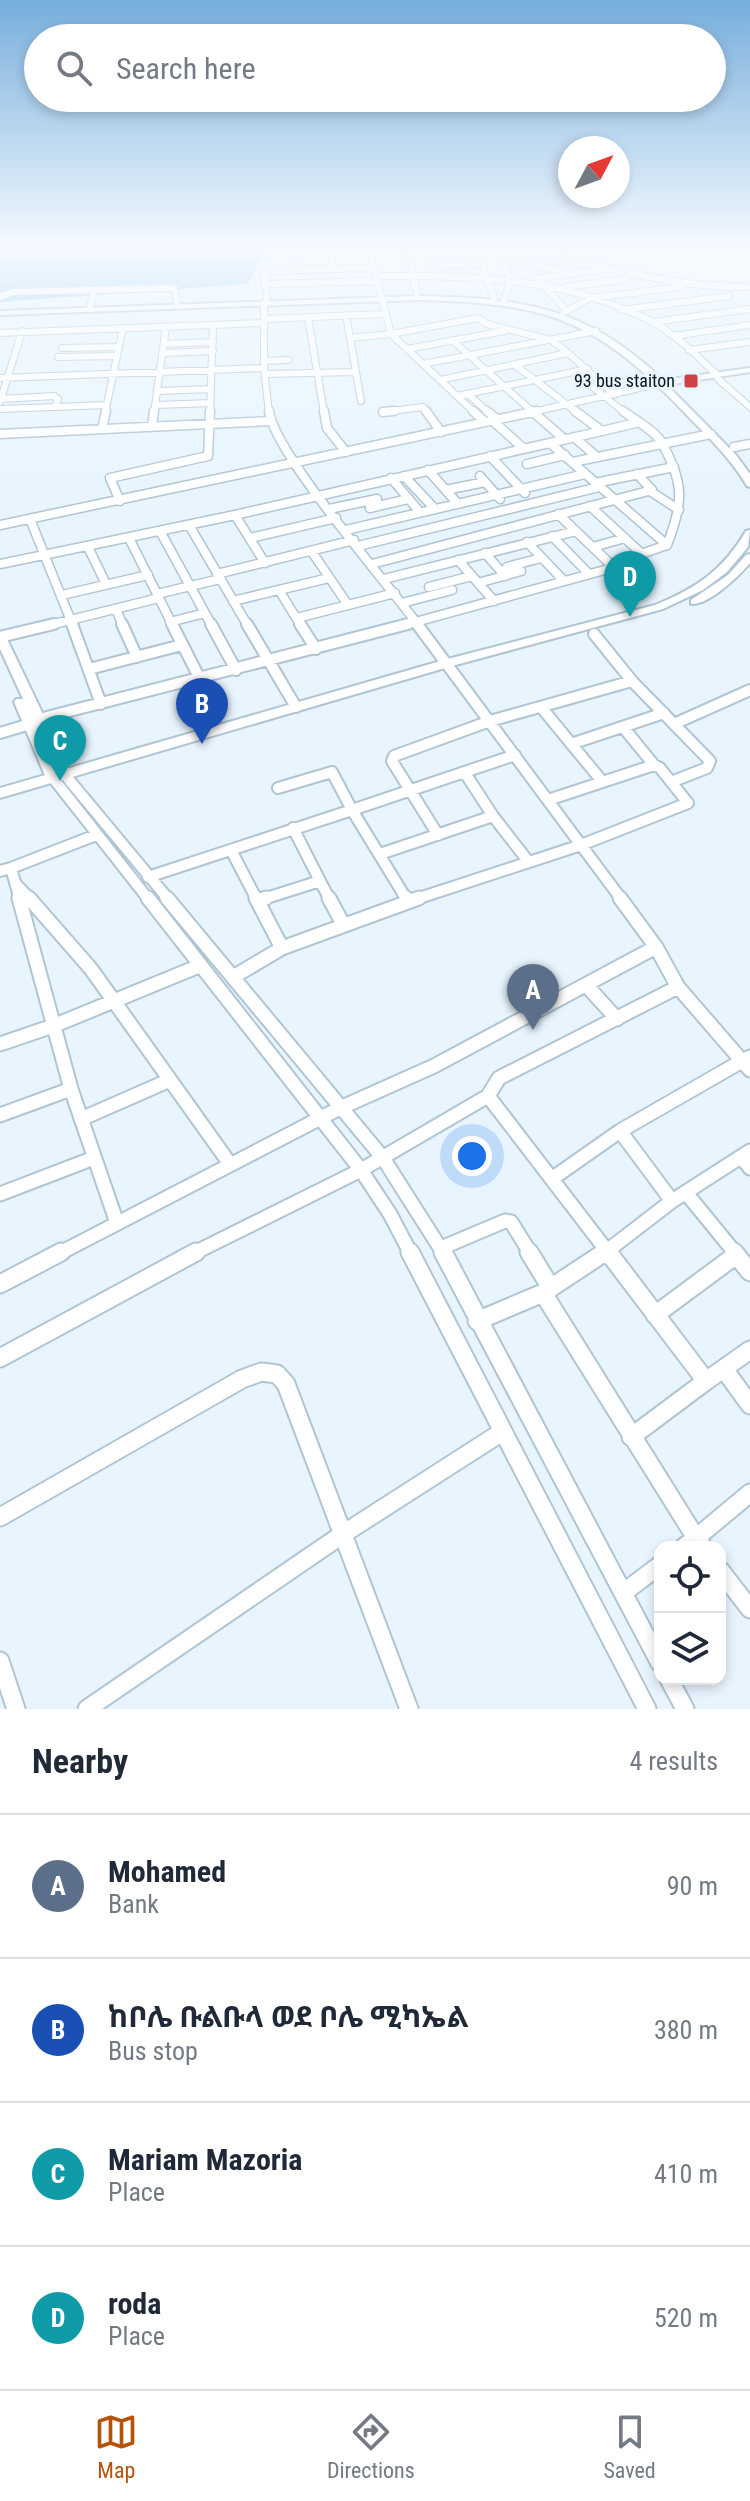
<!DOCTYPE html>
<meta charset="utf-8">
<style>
body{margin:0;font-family:"Roboto Condensed","Noto Sans Ethiopic",sans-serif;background:#f2f2f3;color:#1f2937}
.controls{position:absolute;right:24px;bottom:24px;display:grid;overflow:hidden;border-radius:16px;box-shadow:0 4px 12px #0003}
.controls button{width:72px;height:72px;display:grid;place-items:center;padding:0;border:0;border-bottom:2px solid #e0e1e3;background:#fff;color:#1f2937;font:40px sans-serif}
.compass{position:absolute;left:558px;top:136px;width:72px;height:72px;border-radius:50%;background:#fff;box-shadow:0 4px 12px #0003;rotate:49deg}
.you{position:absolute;left:472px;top:1156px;width:28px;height:28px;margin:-20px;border:6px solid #fff;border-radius:50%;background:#1a73e8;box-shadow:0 0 0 12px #1a73e833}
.badge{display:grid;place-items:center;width:52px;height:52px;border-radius:50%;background:#b45309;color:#fff;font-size:26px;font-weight:700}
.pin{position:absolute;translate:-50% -66px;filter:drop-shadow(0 2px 4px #0008)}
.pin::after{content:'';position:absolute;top:42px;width:28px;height:24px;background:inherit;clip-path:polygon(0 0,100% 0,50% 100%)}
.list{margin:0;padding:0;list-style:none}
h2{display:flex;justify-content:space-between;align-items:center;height:104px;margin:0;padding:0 32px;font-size:34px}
h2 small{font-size:26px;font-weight:400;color:#747a83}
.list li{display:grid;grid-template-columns:52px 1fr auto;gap:24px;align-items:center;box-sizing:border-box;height:144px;padding:0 32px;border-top:2px solid #e0e1e3}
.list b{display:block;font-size:30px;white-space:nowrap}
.list p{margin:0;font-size:26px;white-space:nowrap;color:#747a83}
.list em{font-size:26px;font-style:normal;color:#747a83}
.icon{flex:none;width:44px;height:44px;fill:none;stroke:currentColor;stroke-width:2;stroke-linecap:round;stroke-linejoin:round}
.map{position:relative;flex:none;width:750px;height:1709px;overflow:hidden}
.search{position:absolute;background:#fff;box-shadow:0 4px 12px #0003;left:24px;right:24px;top:24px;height:88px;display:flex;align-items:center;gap:20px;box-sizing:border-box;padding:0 28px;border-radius:44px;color:#747a83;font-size:30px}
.sheet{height:680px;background:#fff}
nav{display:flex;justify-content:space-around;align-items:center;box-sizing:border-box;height:112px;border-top:2px solid #e0e1e3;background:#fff;font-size:22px;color:#747a83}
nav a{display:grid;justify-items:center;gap:4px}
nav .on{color:#b45309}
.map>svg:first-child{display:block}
.forest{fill:#90c7ee}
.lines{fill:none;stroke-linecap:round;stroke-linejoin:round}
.minor-far4-casing{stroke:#b0c5d4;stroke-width:8}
.minor-far3-casing{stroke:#b0c5d4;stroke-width:11}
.minor-far2-casing{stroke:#b0c5d4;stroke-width:14}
.minor-far1-casing{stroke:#b0c5d4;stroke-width:17}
.minor-casing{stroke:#b0c5d4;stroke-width:21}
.tertiary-casing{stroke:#b0c5d4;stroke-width:4}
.secondary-casing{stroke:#b0c5d4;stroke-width:4}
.minor-far4{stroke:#fff;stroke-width:6}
.minor-far3{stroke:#fff;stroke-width:8}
.minor-far2{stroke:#fff;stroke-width:10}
.minor-far1{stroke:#fff;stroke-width:13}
.minor{stroke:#fff;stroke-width:17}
.tertiary{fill:#fff;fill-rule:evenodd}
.secondary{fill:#fff;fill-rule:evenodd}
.poi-dot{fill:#d04048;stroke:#e8f5ff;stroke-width:3}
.labels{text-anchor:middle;stroke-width:6;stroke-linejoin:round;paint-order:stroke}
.far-poi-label{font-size:18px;fill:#0d141a;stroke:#e8f5ff;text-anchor:end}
</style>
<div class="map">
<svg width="750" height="1709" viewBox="0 0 750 1709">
<rect width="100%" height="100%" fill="#e8f5ff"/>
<!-- forest -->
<path class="forest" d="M0 246H267L248 284 0 302Z"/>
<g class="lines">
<!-- minor-far4 casing -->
<g class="minor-far4-casing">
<path id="minor-far4" d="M263 246 267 300
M295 246 297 270
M330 246 333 269
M368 246 374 268
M406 246 417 294
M426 246 434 272
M455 246 460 265
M475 246 494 298
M498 247C581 258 667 289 750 287
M501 255 511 281 504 300
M503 259 576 273
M432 265 482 264
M263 271 374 268 391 334 350 338
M376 276C471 275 571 277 656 324 679 337 698 357 717 375
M539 278 606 269
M541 283 567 311
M264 284 377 281
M565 287 627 279
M0 297 13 292 170 288 175 289 177 303
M264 303V368L269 413
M90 306 95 290
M622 310 729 296
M563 313 590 298 682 287
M346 315 361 401
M308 317 324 413
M264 319 384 314
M653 322 750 309
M505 331 407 349 423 364 596 331
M0 333 264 323
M673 336 750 325
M452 340 534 413
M164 344 213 342
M62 348 117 347
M407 349 391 334 478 318 487 324 551 340 568 353 440 380
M689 350 750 342
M163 353 213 351
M568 353 615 395
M58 357 116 356
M264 361 289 360
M423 364 475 413
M515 365 578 413
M574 372 625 413
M265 374 355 372
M0 378 264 368
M718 379 750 407
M159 391 210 389
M468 394 489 413
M457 396 588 369
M1 399 54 396 58 399 55 406
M0 402 22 331
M157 405 210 403
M0 409 107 405
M383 412 423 407 427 413
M105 413 123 328
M154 413 166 327
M210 413 213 325
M528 413 662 383"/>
</g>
<!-- minor-far3 casing -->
<g class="minor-far3-casing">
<path id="minor-far3" d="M269 411C274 453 388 584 419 626
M324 411 327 428 346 452
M426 411 441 432
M473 411 485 422
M487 411 498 420
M532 411 564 439
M575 411 602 431 636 423
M623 411C633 419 656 431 662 443 684 483 684 502 667 545
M383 412 394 411
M493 421 523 448
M152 427 154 411
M102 429 106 411
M0 434 270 421
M574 437 597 457
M550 443 667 545
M734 447 750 444
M490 456 525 493
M573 462 711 434
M527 464 565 455
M428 470 458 504
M404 476 435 509
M480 476 500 499
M391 478 420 512
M595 483 674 467
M446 490 485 482
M650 491 679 510
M120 501 110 478 208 456 210 411
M590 506 642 554
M370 508 408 499
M329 509 377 499
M558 514 627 580
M235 515 265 563
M30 519 73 626
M0 525 537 411
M189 525 248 626
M346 530 585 474
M160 531 212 626
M552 536 589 574
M129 538 173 626
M250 538 336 518
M527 542 564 581
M358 546 599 487
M88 547 106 584
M593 547 625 538
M312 552 348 605
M485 553 505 576
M458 560 494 601
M0 564 235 515 602 431
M372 564 652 490 637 474
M612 564 667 545
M507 567 541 558
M217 574 354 540
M384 579 576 531
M478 583 521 571
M429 587 472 576
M279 590 301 626
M157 594 220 579
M62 595 148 575
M233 601 329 578
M402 603 452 590
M116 609 123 626
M297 618 395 593
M170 622 205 613
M46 626 159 598
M401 626 612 568"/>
</g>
<!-- minor-far2 casing -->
<g class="minor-far2-casing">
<path id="minor-far2" d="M72 624 101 704
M122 624 137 657
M172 624 200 679
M211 624 236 670
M247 624 296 707
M300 624 316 649
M417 624 581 845 688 803 660 768 654 765 548 800
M594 634 632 681 710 761 707 768 671 782
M0 637 54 624
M89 669 182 645
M541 707 601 780
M39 719 408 624
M674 724 750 690
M623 727 654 765
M0 733 30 724
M571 744 664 713
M465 773 493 816
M65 775 169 900
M53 778 149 900
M278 788 332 772 352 810 515 755
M293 828 320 881
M438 835 392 761 394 756 490 721 632 681
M231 850 257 900
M380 854 493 816 528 861
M11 868 96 835
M0 871 11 868 20 900
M148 877 352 810 407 900
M16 884 31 900
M260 900 320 881 330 900
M413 900 581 845 622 900"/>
</g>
<!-- minor-far1 casing -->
<g class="minor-far1-casing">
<path id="minor-far1" d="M29 898 91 969 230 1164
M148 898 361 1170 390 1214 411 1254
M167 898 383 1158 444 1254
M256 898 282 948
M329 898 343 924
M406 898 408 902 419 898
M258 901 266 898
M233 977 282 948 408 902
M586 985 617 1019
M0 1044 53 1026 199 966
M750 1057 742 1061 750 1070
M71 1089 117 1223
M488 1096 607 1251 602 1254
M0 1115 71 1089 19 898
M81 1119 170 1080
M741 1157 750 1168
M553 1178 620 1131 742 1061 678 987 656 947 620 898
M0 1194 94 1158
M687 1194 736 1254
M672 1201 750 1151
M441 1248 505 1221 511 1222 531 1254
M58 1254 340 1108 434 1066 656 947
M192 1254 361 1170 488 1096 499 1078 678 987
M610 1254 607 1251 672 1201 620 1131"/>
</g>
<!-- minor casing -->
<g class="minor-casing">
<path id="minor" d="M410 1252 647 1709
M443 1252 660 1663
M529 1252 551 1288
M605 1252 543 1293 696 1538 684 1547
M608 1252 706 1381 631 1437
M734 1252 750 1272
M0 1284 61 1252
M655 1315 736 1255
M477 1321 543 1293
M0 1358 196 1252
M724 1369 750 1405
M706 1381 750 1350
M0 1517 242 1379 261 1372 277 1374 286 1384 409 1709
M703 1547 696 1538 750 1493
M720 1570 750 1609
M623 1593 660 1565
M0 1661 16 1709
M669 1679 685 1709
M87 1709 343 1534 502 1432"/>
</g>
<!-- tertiary casing -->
<g class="tertiary-casing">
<path id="tertiary" d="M0 633 6 637 72 775 70 778H60L54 765 60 778 53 783 46 778 14 702 16 699H23L0 649Z"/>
</g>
<!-- secondary casing -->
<g class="secondary-casing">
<path id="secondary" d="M418 296C522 298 585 306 663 380L750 368V372L667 385 736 455 750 474V487L747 486C730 457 707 436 684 412 594 318 546 303 418 300L0 315V311Z
M750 530 748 547 727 572 703 590 663 609 452 666 0 798V788L444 660 655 605C697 588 723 570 746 531Z
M750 554V563C738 577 709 605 691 604V600L728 575 746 555Z"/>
</g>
<!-- minor-far4 -->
<use href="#minor-far4" class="minor-far4"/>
<!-- minor-far3 -->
<use href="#minor-far3" class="minor-far3"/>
<!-- minor-far2 -->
<use href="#minor-far2" class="minor-far2"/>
<!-- minor-far1 -->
<use href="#minor-far1" class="minor-far1"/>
<!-- minor -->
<use href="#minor" class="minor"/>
<!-- tertiary -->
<use href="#tertiary" class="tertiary"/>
<!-- secondary -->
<use href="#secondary" class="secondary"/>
</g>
<!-- sky -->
<linearGradient id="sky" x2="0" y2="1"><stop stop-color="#77aedc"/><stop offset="0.51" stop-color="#f5faff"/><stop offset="1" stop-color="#f5faff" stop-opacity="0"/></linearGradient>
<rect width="750" height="485" fill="url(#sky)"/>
<!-- markers -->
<rect class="poi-dot" x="683" y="373" width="16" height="16" rx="4"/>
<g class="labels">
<!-- far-poi labels -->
<g class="far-poi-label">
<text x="675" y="387">93 bus staiton</text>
</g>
</g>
</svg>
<div class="controls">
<button><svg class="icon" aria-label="locate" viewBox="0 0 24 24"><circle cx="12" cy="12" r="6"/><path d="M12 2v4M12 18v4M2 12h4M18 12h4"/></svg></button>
<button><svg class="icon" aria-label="layers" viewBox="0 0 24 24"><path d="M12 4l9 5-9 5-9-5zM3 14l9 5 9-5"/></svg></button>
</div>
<svg class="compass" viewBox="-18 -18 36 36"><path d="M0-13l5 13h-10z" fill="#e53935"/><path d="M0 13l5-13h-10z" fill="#747a83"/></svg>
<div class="you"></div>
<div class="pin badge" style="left:533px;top:1030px;background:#5c6f8a">A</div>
<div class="pin badge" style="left:202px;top:744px;background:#1a4fb4">B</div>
<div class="pin badge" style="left:60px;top:781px;background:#0f9aa8">C</div>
<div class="pin badge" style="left:630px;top:617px;background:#0f9aa8">D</div>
<div class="search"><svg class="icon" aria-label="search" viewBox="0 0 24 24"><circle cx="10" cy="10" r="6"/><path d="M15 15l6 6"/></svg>Search here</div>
</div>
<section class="sheet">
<h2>Nearby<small>4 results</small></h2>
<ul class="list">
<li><span class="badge" style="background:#5c6f8a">A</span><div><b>Mohamed</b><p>Bank</p></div><em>90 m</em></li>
<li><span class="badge" style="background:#1a4fb4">B</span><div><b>ከቦሌ ቡልቡላ ወደ ቦሌ ሚካኤል</b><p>Bus stop</p></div><em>380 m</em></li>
<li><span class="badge" style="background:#0f9aa8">C</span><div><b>Mariam Mazoria</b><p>Place</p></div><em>410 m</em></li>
<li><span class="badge" style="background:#0f9aa8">D</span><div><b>roda</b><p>Place</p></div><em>520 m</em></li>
</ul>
</section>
<nav>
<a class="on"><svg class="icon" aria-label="map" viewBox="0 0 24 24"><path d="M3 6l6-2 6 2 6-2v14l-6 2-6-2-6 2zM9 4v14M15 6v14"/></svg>Map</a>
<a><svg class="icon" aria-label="directions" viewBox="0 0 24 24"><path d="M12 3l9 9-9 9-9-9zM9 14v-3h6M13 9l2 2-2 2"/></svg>Directions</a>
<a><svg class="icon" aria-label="saved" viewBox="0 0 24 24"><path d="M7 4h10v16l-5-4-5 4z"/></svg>Saved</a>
</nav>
